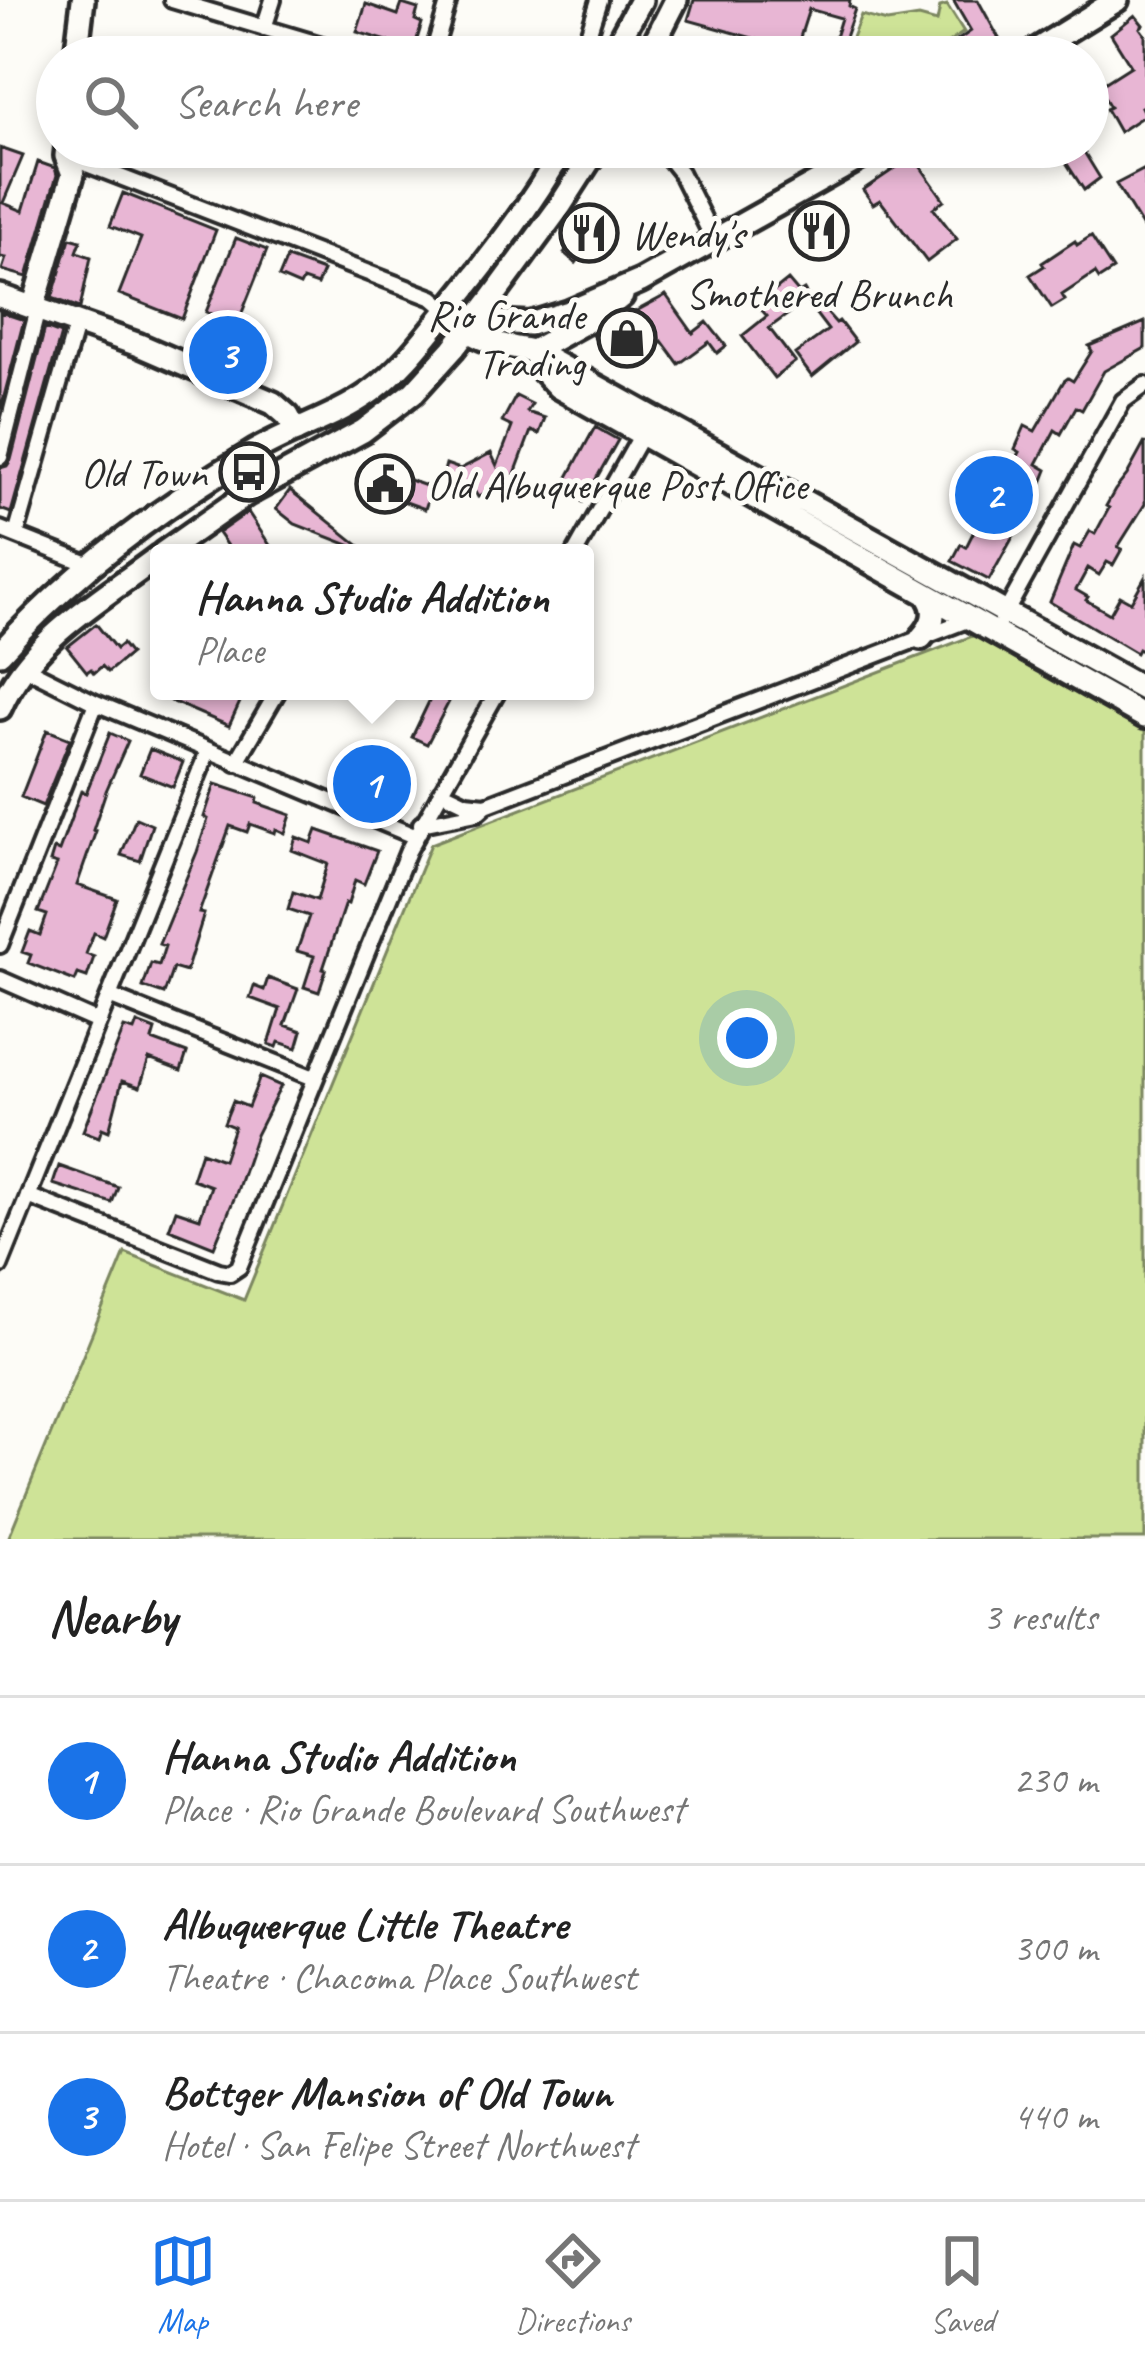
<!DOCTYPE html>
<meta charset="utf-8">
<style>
body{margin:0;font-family:Caveat,sans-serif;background:#f6f6f6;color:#222}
.you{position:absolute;left:747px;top:1038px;width:42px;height:42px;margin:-30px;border:9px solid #fff;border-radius:50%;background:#1a73e8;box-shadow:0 0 0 18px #1a73e833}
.badge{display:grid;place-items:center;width:78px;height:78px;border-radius:50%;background:#1a73e8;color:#fff;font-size:39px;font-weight:700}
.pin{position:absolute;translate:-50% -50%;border:6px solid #fff;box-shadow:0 3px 12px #0006}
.popup{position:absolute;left:150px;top:544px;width:444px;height:156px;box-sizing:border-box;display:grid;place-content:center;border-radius:12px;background:#fff;filter:drop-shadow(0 3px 9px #0005);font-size:39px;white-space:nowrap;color:#767676}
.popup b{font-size:45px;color:#222}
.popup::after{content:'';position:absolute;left:50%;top:100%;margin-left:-24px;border:24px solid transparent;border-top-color:#fff}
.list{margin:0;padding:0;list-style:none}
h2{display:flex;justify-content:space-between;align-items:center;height:156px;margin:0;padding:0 48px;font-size:51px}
h2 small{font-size:39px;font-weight:400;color:#767676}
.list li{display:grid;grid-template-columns:78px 1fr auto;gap:36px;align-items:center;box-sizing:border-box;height:168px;padding:0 48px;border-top:3px solid #e0e0e0}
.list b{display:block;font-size:45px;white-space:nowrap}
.list p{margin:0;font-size:39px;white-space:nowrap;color:#767676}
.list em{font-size:39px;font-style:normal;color:#767676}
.icon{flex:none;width:66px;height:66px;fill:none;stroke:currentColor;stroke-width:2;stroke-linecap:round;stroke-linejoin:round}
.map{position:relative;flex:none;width:1145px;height:1539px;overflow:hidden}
.search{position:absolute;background:#fff;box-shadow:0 6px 18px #0003;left:36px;right:36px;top:36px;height:132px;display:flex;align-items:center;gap:30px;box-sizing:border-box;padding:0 42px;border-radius:66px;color:#767676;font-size:45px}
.sheet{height:660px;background:#fff}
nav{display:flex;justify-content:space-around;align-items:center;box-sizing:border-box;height:168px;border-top:3px solid #e0e0e0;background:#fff;font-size:33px;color:#767676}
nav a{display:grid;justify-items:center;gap:6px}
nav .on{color:#1a73e8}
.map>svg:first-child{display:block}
.green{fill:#cee397;stroke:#7c8761;stroke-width:3}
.building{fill:#e8b6d4;stroke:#2b2b2b;stroke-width:3}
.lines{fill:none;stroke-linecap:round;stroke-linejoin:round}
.street-casing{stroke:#2b2b2b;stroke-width:22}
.secondary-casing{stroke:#2b2b2b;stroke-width:30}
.primary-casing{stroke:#2b2b2b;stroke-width:30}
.street{stroke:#fdfcf7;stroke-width:14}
.secondary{stroke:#fdfcf7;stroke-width:21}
.primary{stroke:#fdfcf7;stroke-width:21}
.labels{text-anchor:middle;stroke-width:10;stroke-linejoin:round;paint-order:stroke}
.poi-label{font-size:42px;fill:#2b2b2b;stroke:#fdfcf7;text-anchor:start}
</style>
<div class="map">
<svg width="1145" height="1539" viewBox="0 0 1145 1539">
<rect width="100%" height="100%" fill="#fdfcf7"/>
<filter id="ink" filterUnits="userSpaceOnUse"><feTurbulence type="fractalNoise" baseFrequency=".00833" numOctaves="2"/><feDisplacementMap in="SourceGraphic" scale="24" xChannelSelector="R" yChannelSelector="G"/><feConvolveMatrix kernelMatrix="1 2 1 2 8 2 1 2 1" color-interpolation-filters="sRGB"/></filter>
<g filter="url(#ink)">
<!-- green -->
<path class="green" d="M947 5 964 32 928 57H890L849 45 861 15 887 22 919 17 937 22 940 7Z
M975 635 1145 730V1539H8L125 1253 244 1300 431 844Z"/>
<!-- building -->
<path class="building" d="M694 0H850L849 6 855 9 838 57H829L841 18 809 9 796 50 688 20Z
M953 0H978L1001 42 976 57H934L971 31Z
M366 4 398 15 402 4 418 9 415 20 422 23 414 49 357 32Z
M1135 15 1143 25 1140 28 1145 35V105L1141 107 1145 115 1119 132 1106 109 1110 107 1098 87 1131 66 1111 34Z
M1056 147H1081L1100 178 1084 190Z
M0 148 23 156 3 203 23 211 38 162 55 168 57 175 27 277 2 270 6 258 0 257Z
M913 156 944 200 933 208 957 239 927 262 880 200 873 204 863 190Z
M1145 169V231L1116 184Z
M123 193 216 230 182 319 119 294 141 238 110 226Z
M821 210 842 239 818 257 795 225Z
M593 213 607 224 582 260 580 258 576 263 564 253Z
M1091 236 1113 270 1099 279 1095 273 1062 295 1065 300 1052 308 1030 275 1044 266 1042 263 1075 241 1077 245Z
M70 238 81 241 77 252 91 257 80 308 52 298Z
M236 238 267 250 237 325 206 312Z
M287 258 323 271 317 285 303 280 300 286 279 277Z
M788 280 799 293 804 290 809 298 812 296 836 323 839 321 855 342 812 377 795 354 828 330 806 301 769 328 795 362 774 378 742 336 767 316 757 305Z
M666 295 693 333 707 322 726 346 717 353 709 342 679 364 662 341 646 354 639 344 614 362 592 335Z
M0 312 24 320 1 408 0 407Z
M1145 322V348L1104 371 1082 410 1076 407 1061 434 1055 430 1037 464 1047 470 1039 490 989 580 952 561 961 544 966 547 978 523 968 519 960 508 963 504 957 484 970 481V464L996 467 1009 473 1020 452 1015 449 1025 426 1035 431 1064 381 1068 378 1073 381 1092 351 1089 346Z
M45 328 61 334 11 513 0 509V468L7 466 11 460Z
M516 396 532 404 527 412 545 418 539 434 531 431 513 479 514 482 478 497 475 492 470 494 441 482 446 464 460 469 491 453 497 466 512 427 502 422Z
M595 427 618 440 583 502 561 490Z
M1145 442V504L1118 547 1122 549 1113 565 1107 562 1099 575 1088 568 1076 590 1088 597 1086 600 1110 614 1120 596 1131 602 1145 577V653L1138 649 1136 653 1050 602 1074 545 1080 548 1090 531 1095 534 1109 508 1106 506 1115 490 1127 475Z
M375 468 432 488 425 509 367 488Z
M290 490 361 547 359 549 295 524 276 509Z
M248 512 275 553H232L218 533Z
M96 624 116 649 122 644 130 654 108 672 102 666 94 673 91 669 87 672 67 647Z
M164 691H245L229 726 171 701Z
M434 691H447L453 694 427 744 412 737Z
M47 730 70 739 43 806 21 797Z
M110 733 128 741 106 791 93 830 96 831 77 885 117 899 103 937 94 933 86 954 94 957 87 977 78 974 75 981 28 963 31 955 22 952 30 931 40 935 47 915 38 912 57 864 50 862 54 849 59 851 81 791 86 793Z
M150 749 183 762 173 787 140 774Z
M215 784 258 798 257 803 291 815 285 833 276 829 275 833 250 824 247 832 230 826 199 913 204 914 186 972 173 968 164 994 143 987 151 963 159 965 165 946 159 944 197 852 208 819 204 817Z
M136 818 152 825 140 861 121 855Z
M317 830 377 851 364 884 355 880 348 904 345 903 323 969 326 970 319 992 304 987 314 956 297 951 309 916 288 909 293 892 317 900 328 864 292 850 296 837 312 843Z
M268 978 298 989 285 1025 302 1031 297 1048 279 1042 277 1047 269 1044 280 1009 250 998 254 986 264 990Z
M137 1023 155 1030 152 1040 187 1053 181 1071 149 1059 140 1087 122 1081 109 1131 102 1128 99 1137 83 1131 124 1028 134 1031Z
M260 1077 281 1086 256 1135 236 1194 214 1247 169 1229 176 1210 200 1218 211 1186 192 1179 201 1152 223 1160 234 1127 224 1123 233 1101 248 1107Z
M59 1166 118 1187 112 1203 53 1184Z"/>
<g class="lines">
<!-- street casing -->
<g class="street-casing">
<path id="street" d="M172 0 362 57
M264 28 273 0
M432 57 449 0
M581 57 599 0
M660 147 680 172 714 240
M66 156 433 298 447 310
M0 457 38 309
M0 529 93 566
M16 535 77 322
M575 553 646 427
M1002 619 1123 401 1145 385
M24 667 96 703 414 836
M236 763 278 691
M441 791 466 803 486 805
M421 824 477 813 486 805 970 619
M0 945 96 703
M0 979 98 1022
M109 996 314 1078
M28 1196 219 1271 230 1273 239 1267 408 851 498 691
M0 1266 208 751"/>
</g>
<!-- secondary casing -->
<g class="secondary-casing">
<path id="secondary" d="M76 57 83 0
M0 296 139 345 273 403 288 416 296 431
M33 308 73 174 66 156 67 147
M533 351 543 371 558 387 1145 717
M533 351 1145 690
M921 638C933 625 938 612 928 597"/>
</g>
<!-- primary casing -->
<g class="primary-casing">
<path id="primary" d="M610 57 641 0
M647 57 676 0
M1025 57 1117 0
M465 315 494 322 530 324 569 312 641 281 880 147
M459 324C480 343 507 346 533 351L598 315 622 296
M163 553 247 494 363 431 414 392 453 349 491 300 560 206 598 147
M0 653C70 574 160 508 250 454 289 430 335 418 372 391 402 369 424 339 447 311 489 259 532 205 564 147
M0 708C30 639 101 600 159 556"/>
</g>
<!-- street -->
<use href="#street" class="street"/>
<!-- secondary -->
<use href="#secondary" class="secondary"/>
<!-- primary -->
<use href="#primary" class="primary"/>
</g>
</g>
<!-- icons -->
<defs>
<g id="restaurant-ring" transform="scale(3)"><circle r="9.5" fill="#fdfcf7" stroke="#2b2b2b" stroke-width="1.5"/><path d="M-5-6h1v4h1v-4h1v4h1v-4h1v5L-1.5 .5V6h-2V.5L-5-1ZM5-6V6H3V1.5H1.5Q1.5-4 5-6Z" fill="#2b2b2b"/></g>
<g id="shop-ring" transform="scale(3)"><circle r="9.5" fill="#fdfcf7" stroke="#2b2b2b" stroke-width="1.5"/><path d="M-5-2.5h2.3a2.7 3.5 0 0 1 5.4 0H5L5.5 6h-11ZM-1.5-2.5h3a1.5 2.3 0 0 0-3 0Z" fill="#2b2b2b"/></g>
<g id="bus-ring" transform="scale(3)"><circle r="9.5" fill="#fdfcf7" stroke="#2b2b2b" stroke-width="1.5"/><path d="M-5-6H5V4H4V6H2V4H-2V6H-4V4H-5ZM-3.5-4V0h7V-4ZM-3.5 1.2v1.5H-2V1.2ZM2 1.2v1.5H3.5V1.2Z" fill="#2b2b2b"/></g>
<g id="civic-ring" transform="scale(3)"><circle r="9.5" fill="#fdfcf7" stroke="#2b2b2b" stroke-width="1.5"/><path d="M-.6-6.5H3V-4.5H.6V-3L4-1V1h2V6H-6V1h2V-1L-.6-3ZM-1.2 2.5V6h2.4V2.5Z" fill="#2b2b2b"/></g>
</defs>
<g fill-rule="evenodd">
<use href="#restaurant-ring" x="819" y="231"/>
<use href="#restaurant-ring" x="589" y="233"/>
<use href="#shop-ring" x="627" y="338"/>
<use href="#bus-ring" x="249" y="472"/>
<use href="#civic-ring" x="385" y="484"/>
</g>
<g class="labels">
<!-- poi labels -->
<g class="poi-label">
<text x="631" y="248">Wendy's</text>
<text x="819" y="308" text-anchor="middle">Smothered Brunch</text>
<text x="585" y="329" text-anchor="end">Rio Grande<tspan x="585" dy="48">Trading</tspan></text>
<text x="207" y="487" text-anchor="end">Old Town</text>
<text x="427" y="499">Old Albuquerque Post Office</text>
</g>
</g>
</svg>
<div class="you"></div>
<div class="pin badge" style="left:372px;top:784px">1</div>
<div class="popup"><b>Hanna Studio Addition</b>Place</div>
<div class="pin badge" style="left:994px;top:495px">2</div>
<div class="pin badge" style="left:228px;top:355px">3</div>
<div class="search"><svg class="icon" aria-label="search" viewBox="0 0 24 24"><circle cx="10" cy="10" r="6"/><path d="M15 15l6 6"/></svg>Search here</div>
</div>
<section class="sheet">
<h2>Nearby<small>3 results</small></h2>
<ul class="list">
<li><span class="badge">1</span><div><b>Hanna Studio Addition</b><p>Place · Rio Grande Boulevard Southwest</p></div><em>230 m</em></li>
<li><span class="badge">2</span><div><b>Albuquerque Little Theatre</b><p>Theatre · Chacoma Place Southwest</p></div><em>300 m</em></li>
<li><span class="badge">3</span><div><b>Bottger Mansion of Old Town</b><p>Hotel · San Felipe Street Northwest</p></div><em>440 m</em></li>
</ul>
</section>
<nav>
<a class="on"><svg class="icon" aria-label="map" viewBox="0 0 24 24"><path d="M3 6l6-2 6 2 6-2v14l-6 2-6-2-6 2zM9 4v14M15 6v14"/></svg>Map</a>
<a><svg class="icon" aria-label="directions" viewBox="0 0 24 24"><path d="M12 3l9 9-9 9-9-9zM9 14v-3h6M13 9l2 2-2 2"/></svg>Directions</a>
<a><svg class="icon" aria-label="saved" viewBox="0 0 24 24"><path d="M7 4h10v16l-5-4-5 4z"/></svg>Saved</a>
</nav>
